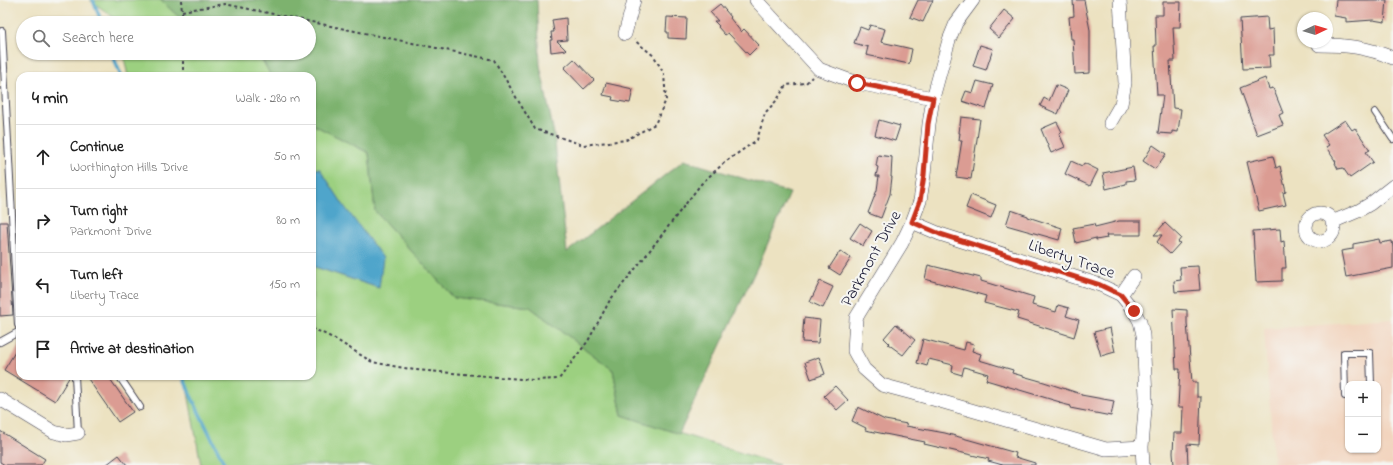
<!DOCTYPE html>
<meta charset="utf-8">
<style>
body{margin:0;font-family:"Indie Flower",sans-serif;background:#f6f6f6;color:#222}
.controls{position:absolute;right:12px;bottom:12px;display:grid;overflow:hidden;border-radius:8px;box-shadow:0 1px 3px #0004}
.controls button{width:36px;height:36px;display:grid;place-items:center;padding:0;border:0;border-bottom:1px solid #e0e0e0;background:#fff;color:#222;font:20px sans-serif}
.compass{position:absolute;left:1297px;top:12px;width:36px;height:36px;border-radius:50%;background:#fff;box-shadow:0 1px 3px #0004;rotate:86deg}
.stop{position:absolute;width:12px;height:12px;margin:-9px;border:3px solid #c8321e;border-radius:50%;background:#fff}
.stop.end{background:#c8321e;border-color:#fff;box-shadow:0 1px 4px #0008}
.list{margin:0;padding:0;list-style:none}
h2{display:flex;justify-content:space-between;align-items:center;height:52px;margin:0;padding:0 16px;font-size:17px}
h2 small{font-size:13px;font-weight:400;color:#767676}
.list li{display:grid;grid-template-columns:26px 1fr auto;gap:12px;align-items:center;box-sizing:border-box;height:64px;padding:0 16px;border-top:1px solid #e0e0e0}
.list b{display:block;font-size:15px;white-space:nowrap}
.list p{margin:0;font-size:13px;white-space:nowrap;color:#767676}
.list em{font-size:13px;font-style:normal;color:#767676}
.icon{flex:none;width:22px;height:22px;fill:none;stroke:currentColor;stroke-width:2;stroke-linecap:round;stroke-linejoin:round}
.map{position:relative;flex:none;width:1393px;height:465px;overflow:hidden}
.search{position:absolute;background:#fff;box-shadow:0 1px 3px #0004;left:16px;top:16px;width:300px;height:44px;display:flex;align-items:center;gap:10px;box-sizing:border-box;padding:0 14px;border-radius:22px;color:#767676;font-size:15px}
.panel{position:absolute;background:#fff;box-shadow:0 1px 3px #0004;left:16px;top:72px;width:300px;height:308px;border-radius:12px}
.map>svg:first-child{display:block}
.built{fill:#f2d4be;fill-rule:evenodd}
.green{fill:#9cd080;stroke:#5f795e}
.forest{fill:#7db26e;stroke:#506a54}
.water{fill:#4fa5cb;stroke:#386483}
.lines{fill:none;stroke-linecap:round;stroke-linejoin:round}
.stream{stroke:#4fa5cb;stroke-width:3.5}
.building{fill:#db9c93}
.lane-casing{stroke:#403f4f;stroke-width:8}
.street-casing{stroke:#403f4f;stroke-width:14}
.path{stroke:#403f4f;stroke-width:2;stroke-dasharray:3 3;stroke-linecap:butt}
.lane{stroke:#fff;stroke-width:6}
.street{stroke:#fff;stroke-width:13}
.route{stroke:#c8321e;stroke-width:5}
.labels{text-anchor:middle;stroke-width:4;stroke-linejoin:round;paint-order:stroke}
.street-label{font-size:17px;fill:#22223b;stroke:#f6f6f2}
</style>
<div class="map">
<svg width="1393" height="465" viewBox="0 0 1393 465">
<rect width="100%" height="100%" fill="#f6f6f2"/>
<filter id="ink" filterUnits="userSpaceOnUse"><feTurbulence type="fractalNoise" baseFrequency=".025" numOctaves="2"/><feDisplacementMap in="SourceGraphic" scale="8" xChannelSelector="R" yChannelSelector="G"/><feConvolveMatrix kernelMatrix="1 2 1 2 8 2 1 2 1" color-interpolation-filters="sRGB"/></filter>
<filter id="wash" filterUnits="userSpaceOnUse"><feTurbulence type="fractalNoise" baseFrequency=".012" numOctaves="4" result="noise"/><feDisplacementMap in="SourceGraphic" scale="16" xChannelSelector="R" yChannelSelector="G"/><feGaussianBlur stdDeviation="0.9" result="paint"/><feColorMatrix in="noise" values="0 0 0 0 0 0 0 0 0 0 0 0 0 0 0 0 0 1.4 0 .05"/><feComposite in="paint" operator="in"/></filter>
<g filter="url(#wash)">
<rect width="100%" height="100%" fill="#ece2c1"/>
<!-- built -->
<path class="built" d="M1393 319V465H1274L1264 328ZM1348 384H1378V450H1348Z"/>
<!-- green -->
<path class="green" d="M90 0H160L186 23H115L113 17Z
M123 53H239L263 61 271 76H128Z
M312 124 369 153 375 211 454 298 530 307 613 370 622 415 779 465H201L185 376H312V266L379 288 344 206 320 169H312Z"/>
<!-- forest -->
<path class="forest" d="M160 0H537L540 65 554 134 567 252 684 160 790 193 760 261 679 434 622 415 613 370 530 307 454 298 375 211 369 153 312 124V76H271L263 61 239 53H309V23H186Z"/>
<!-- water -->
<path class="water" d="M312 169H320L344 206 383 258 379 288 312 266Z"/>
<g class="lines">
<!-- stream -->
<path class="stream" d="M93 0 102 23
M112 53 121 76
M183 376 190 394 225 465"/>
</g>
<g id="blocks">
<!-- building -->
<path class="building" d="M918 0H933L923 22 910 17Z
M1073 0H1084L1090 30V73L1075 74 1073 39H1071L1069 17 1074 16Z
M1336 0H1387L1385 22 1373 20 1346 22V18L1334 16Z
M1163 2H1181L1180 27H1173L1175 61H1170L1173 108 1181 109 1178 132 1172 131V134L1158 133 1163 95H1157L1154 46H1156L1155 15H1163Z
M720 4 731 17 730 18 741 32 744 29 759 45 749 55 728 33 725 35 718 27 719 26 714 21H718L710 12Z
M1004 10 1015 19 999 38 989 29Z
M667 17 687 18 686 39 668 38V32H666Z
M1267 17 1268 30 1273 29 1274 55H1269L1270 68 1243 69 1240 19Z
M566 18 567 40 557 41 566 50 551 52 550 40H552L551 32H554L552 20Z
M870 25 885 29 881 42 912 49 909 64 866 55 868 47 854 43 860 27 868 30Z
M980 45 993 49 986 70 973 66Z
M574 59 594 80 584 89 564 68Z
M1265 78 1269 89 1273 88 1283 113 1279 115 1283 125 1257 135 1240 88Z
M977 81 993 85 986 109 962 101 966 91 973 93Z
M606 83 633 89 630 103 612 100 613 97 603 95Z
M1056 85 1068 90 1058 114 1040 106 1044 98 1049 101Z
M961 117 980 119 971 179 956 177 962 140H959L960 133H959Z
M879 120 900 126 895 141 875 135Z
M1345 120 1352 130 1355 128 1370 150 1366 152 1373 162 1350 178 1343 168 1338 169 1335 163 1336 162 1326 147 1329 145 1322 135Z
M1057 122 1062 132 1059 133 1065 147 1051 153 1041 129Z
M1153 145 1166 154 1155 169 1143 161Z
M878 155 892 157 891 177H892L890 194 881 218 868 213 877 190 879 176H876L878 167 876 166Z
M1273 156 1276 168 1280 166 1286 192 1283 193 1286 205 1259 211 1247 162Z
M1071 161 1082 166 1084 163 1098 170 1090 186 1065 174Z
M1133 167 1135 180 1126 181V184L1106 189 1103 173Z
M971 195 996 205 991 218 966 208Z
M1011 210 1028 216V217L1062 228 1059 240 1006 225Z
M1119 221H1141V235H1106L1107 238 1096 240V238L1076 243 1073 228 1094 224 1095 227Z
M0 222H7L13 315 0 316Z
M860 223 872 231 863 246 850 238Z
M1165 223 1181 238 1178 242 1180 243 1170 254 1157 242 1162 235H1154Z
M1280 229 1281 242 1284 241 1286 268H1282V281L1256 282 1253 231Z
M1379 239 1380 243 1392 241 1393 248V268L1346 277 1341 251 1353 249V244Z
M840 251 851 258 840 275 829 268Z
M928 265 981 278V281L1034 297 1032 305 1056 312 1058 305 1069 308 1066 316 1079 320 1074 337 1017 319 1019 312 984 303 986 296 925 279Z
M1198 266 1200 290 1175 292 1174 281 1181 280 1180 267Z
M820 281 833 287 823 308 810 302Z
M1173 309 1187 310V323L1192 382H1197V397H1201L1199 445 1187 444 1188 465H1174L1173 453 1174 433H1182L1183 407H1178L1180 369H1176Z
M804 318 820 320 818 343 802 342Z
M896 324 915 340 903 355 888 344 889 343 884 338Z
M1110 328 1115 352 1101 356 1094 332Z
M923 339 964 350 966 342 974 344 972 351 981 354 979 360 1013 370 1012 373 1044 382 1081 394V395L1114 401 1111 416 1070 408 1071 406 1059 403 1060 402 986 380 988 374 964 367 962 375 952 372 953 365 929 359 927 366 917 363Z
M20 344V376H70L55 401 4 370Z
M819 357 825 374 811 379 805 362Z
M86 376H108L133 412 118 422Z
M835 386 848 400 837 410 824 396Z
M858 407 885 420 907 424 906 426 945 433 1016 453 1015 457 1035 463V465H1003L988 461 989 459 924 444 925 442 865 430 866 428 852 421Z
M0 431 45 459 41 465H5L0 462Z
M119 455 127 465H106Z"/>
</g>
</g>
<g filter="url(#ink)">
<use href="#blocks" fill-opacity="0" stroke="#403f4f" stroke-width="1"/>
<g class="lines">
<!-- lane casing -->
<g class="lane-casing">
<path id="lane" d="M2 31 18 325 20 329
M1375 112 1393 139
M0 342 20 331
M75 376 78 433
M119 376 140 407
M1345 396 1344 353H1370L1371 384"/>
</g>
<!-- street casing -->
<g class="street-casing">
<path id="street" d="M756 0 819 69 857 83 933 98
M973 0 956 23 949 40 933 98 929 124 924 175 920 201 912 222 902 243 856 318 854 351 864 369 882 385 912 393 1106 449 1142 447
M625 34 634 0
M1319 45C1348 45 1366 47 1393 58
M1110 123 1121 104 1125 83 1120 0
M1306 227a14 14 0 1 1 28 0a14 14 0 1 1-28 0Z
M912 222 940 234 1100 285 1121 295 1134 311 1140 322 1143 335 1146 397 1142 447 1143 465
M1332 222 1358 211 1370 204 1393 186
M1121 295 1134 276
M0 399 54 432 66 435 78 433"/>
</g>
<!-- path -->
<path class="path" d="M181 0 183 23
M182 11 225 4 494 60 535 129 583 145 626 140 655 124 666 100 664 74 654 56 634 40
M183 76V53
M312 328 335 339 372 362 393 366 415 370 534 380 559 379 588 341 610 300 644 258 701 184 725 162 757 140 765 113 777 100 786 85 806 83 812 77"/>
<!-- lane -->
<use href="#lane" class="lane"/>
<!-- street -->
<use href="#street" class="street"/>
</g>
</g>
<g class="lines" filter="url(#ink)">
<!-- route -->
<path class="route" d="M857 83 933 98 928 124 924 175 920 201 912 222 940 234 1100 285 1121 295 1134 311"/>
</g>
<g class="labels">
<!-- street labels -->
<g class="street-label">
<text transform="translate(870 258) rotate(-61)" y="6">Parkmont Drive</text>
<text transform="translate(1072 258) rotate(19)" y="6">Liberty Trace</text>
</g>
</g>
</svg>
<div class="controls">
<button>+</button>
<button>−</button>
</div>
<svg class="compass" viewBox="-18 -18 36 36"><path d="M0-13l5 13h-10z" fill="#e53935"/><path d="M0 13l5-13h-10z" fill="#767676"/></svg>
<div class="stop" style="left:857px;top:83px"></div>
<div class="stop end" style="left:1134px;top:311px"></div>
<div class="search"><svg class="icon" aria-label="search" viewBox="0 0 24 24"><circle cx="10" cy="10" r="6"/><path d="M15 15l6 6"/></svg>Search here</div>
<section class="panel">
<h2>4 min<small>Walk · 280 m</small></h2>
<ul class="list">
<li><svg class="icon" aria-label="ahead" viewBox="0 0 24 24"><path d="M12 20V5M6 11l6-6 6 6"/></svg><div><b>Continue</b><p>Worthington Hills Drive</p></div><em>50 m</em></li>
<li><svg class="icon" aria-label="right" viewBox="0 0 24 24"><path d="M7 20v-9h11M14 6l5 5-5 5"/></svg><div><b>Turn right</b><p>Parkmont Drive</p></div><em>80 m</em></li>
<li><svg class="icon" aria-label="left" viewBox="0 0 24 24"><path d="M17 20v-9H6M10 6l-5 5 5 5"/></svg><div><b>Turn left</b><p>Liberty Trace</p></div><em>150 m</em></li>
<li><svg class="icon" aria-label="arrive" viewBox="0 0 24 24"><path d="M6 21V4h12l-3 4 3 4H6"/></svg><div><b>Arrive at destination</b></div></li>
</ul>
</section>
</div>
